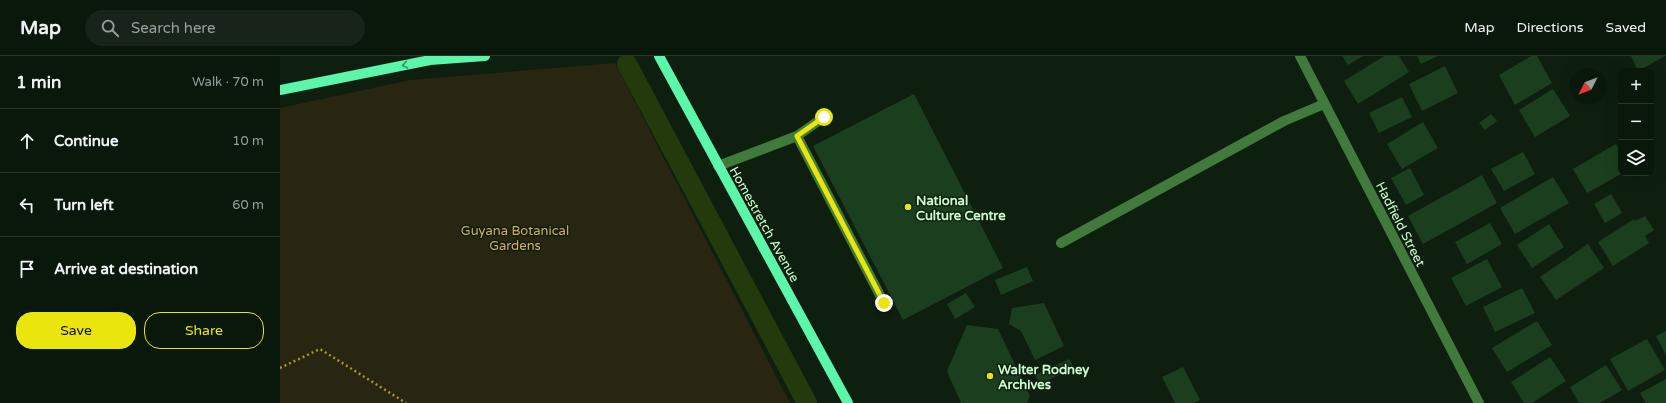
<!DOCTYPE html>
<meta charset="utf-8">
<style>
body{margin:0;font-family:"Varela Round",sans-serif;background:#182419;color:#f1f3f6}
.controls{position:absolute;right:12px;top:12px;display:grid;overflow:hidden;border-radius:8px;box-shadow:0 4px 16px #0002}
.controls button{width:36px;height:36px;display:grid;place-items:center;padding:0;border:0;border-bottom:1px solid #2a362c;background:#0a170b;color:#f1f3f6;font:20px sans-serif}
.compass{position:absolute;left:1290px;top:12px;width:36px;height:36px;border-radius:50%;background:#0a170b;box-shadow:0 4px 16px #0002;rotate:228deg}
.stop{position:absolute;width:12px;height:12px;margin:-9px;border:3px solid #eae60d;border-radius:50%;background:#fff}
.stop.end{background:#eae60d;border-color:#fff;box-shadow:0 1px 4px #0008}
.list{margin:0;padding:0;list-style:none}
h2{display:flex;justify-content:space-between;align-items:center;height:52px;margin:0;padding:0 16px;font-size:17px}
h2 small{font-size:13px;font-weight:400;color:#999f9d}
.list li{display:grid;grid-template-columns:26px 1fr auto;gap:12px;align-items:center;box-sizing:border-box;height:64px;padding:0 16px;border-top:1px solid #2a362c}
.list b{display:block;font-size:15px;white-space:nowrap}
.list em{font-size:13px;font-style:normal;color:#999f9d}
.actions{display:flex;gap:8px;padding:12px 16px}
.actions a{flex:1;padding:9px 0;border:1px solid #eae60d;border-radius:16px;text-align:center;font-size:14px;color:#eae60d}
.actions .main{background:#eae60d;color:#111}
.icon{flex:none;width:22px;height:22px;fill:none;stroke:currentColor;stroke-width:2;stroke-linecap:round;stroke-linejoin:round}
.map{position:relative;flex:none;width:1386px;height:347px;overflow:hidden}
header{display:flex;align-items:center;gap:24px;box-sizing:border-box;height:56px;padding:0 20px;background:#0a170b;border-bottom:1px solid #2a362c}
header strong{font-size:19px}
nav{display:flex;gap:22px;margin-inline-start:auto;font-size:14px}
.search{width:280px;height:36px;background:#182419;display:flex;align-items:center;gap:10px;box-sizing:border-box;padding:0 14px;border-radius:22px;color:#999f9d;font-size:15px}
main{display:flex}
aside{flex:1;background:#0a170b}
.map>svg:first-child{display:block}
.green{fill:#282511}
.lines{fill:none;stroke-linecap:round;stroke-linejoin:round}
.canal{stroke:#223a0c;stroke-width:20}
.building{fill:#1b3f1e}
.path{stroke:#aa9534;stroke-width:2.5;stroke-dasharray:2 3;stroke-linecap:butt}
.minor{stroke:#407b3b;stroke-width:10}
.major{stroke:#5cf6aa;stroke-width:10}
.oneway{stroke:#399564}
.route{stroke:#eae60d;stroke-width:5}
.poi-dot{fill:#eae60d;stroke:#0e1f0f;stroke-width:1.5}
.labels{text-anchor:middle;stroke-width:3;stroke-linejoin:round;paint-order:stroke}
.poi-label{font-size:13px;font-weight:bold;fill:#cefcce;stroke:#0e1f0f;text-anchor:start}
.street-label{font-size:13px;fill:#cefcce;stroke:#0e1f0f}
.park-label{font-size:13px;fill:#d8ab5f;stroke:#0e1f0f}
</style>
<header>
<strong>Map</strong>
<div class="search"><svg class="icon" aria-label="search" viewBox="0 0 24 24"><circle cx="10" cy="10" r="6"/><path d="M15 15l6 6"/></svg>Search here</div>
<nav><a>Map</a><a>Directions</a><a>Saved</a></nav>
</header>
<main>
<aside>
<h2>1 min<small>Walk · 70 m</small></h2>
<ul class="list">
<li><svg class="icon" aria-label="ahead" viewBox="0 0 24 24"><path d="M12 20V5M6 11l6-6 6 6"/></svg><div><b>Continue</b></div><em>10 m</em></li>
<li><svg class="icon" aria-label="left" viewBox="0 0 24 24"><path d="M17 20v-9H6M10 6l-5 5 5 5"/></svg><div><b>Turn left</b></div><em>60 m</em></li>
<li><svg class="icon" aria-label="arrive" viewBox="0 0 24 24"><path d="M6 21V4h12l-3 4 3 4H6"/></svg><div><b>Arrive at destination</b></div></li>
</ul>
<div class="actions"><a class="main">Save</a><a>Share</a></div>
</aside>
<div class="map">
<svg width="1386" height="347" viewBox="0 0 1386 347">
<rect width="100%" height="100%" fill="#0e1f0f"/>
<!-- green -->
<path class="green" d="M335 7 510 347H0V52L130 24Z"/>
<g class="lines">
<!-- canal -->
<path class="canal" d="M347 8 527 347"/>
</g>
<!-- building -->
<path class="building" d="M1062 0H1083L1068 9Z
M1104 0H1119L1129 16 1078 48 1064 25Z
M1137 0H1158L1141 8Z
M1251 0H1257L1272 27 1235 49 1219 19Z
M1351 0H1385L1358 15Z
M1165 10 1178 37 1142 55 1129 28Z
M1273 33 1290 60 1255 81 1239 54Z
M634 38 723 212 623 264 533 90Z
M1122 41 1132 61 1099 77 1089 57Z
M1211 58 1217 65 1205 74 1199 67Z
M1143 66 1158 92 1122 113 1107 88Z
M1336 88 1341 97V118L1307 137 1293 113Z
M1243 96 1255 118 1224 135 1211 113Z
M1130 112 1144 139 1126 149 1111 122Z
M1202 119 1217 147 1143 188 1128 160Z
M1273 121 1289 147 1235 178 1220 152Z
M1331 138 1342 157 1325 167 1314 148Z
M1365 160 1374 174 1365 180 1369 187 1333 210 1318 186 1354 163 1355 165Z
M1210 167 1222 188 1187 208 1175 186Z
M1269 168 1284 191 1252 212 1237 189Z
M1308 188 1324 212 1276 244 1260 221Z
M1207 203 1222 231 1186 250 1171 222Z
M747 211 753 225 721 239 715 224Z
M1242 232 1255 257 1215 276 1203 251Z
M686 237 695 251 675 263 667 248Z
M764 247 784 290 755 304 741 275 729 268 732 252Z
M1257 265 1272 289 1227 316 1212 292Z
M687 269 718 273 750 340 747 347H681L667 315Z
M1386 275V299L1376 280Z
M1367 283 1385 314 1348 335 1330 303Z
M1270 301 1286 325 1252 347H1244L1231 326Z
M789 303 794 312 760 328 755 319Z
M1326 309 1342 334 1320 347H1299L1290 331Z
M903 311 920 344 914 347H895L882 321Z
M1386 323V347H1366L1360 337Z"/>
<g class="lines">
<!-- path -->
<path class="path" d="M0 312 40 293 126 347"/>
<!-- minor -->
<path class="minor" d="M1020 0 1199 347
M517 80 604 247
M438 110 517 80 544 61
M781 187 1004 65 1044 48"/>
<!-- major -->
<path class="major" d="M379 0 568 347
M0 34 150 4 205 0"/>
</g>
<!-- one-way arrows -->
<defs><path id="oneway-chevron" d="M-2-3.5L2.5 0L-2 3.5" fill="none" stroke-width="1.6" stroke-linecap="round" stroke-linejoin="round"/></defs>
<use class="oneway" href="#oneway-chevron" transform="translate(125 9) rotate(169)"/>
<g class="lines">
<!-- route -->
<path class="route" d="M544 61 517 80 604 247"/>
</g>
<!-- markers -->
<g class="poi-dot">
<circle cx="628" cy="151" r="4"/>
<circle cx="710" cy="320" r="4"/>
</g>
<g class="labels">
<!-- poi labels -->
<g class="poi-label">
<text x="636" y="149">National<tspan x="636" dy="15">Culture Centre</tspan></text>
<text x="718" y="318">Walter Rodney<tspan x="718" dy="15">Archives</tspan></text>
</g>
<!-- street labels -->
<g class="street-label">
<text transform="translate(485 168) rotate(61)" y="5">Homestretch Avenue</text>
<text transform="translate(1121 168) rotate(63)" y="5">Hadfield Street</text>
</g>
<!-- park labels -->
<g class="park-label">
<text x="235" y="179">Guyana Botanical<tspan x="235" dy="15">Gardens</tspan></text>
</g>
</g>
</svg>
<div class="controls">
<button>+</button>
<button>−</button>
<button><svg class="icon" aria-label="layers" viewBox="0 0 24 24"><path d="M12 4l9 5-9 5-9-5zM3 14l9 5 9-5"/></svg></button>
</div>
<svg class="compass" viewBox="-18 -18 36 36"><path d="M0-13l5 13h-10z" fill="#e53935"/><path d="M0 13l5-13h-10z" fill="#999f9d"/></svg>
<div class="stop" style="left:544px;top:61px"></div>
<div class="stop end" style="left:604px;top:247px"></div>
</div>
</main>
